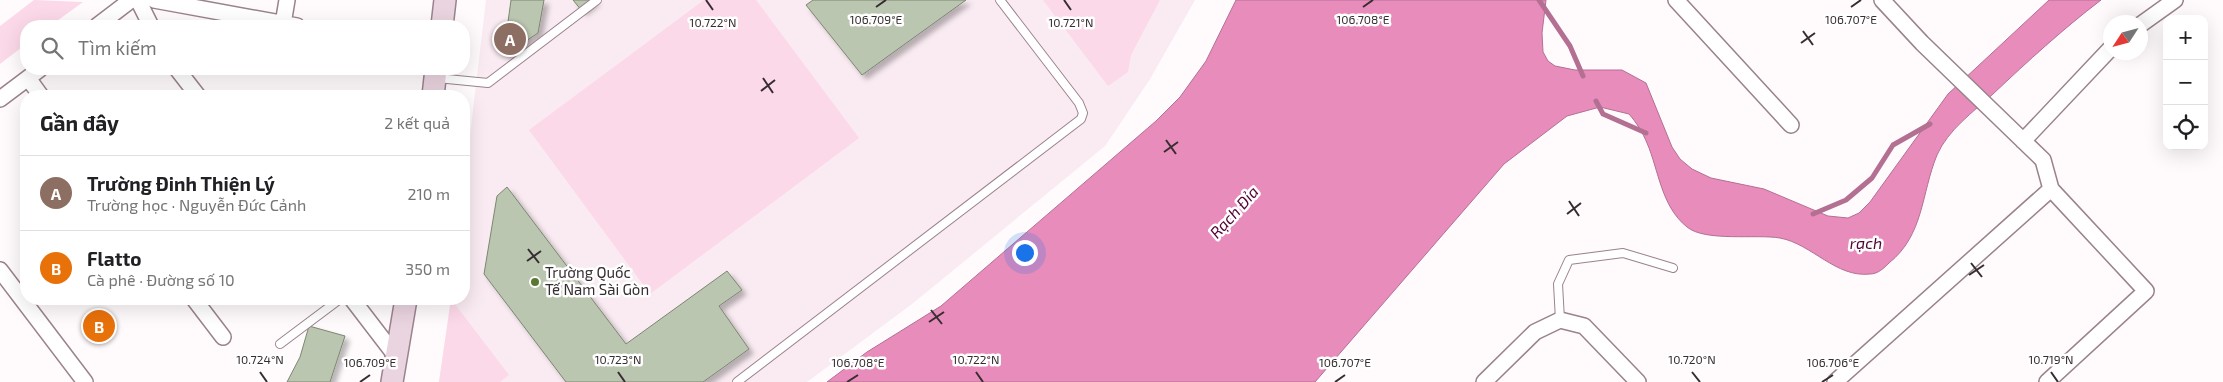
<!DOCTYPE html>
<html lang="vi">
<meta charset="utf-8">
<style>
body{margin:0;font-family:"Exo 2",sans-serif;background:#f2f2f2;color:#202124}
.controls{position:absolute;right:15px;top:15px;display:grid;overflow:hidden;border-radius:10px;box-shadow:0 5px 20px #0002}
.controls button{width:45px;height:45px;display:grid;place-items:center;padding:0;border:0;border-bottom:1px solid #e0e0e0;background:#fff;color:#202124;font:25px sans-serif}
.compass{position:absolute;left:2103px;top:15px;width:45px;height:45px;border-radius:50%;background:#fff;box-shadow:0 5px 20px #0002;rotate:234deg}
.you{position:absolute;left:1024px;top:252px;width:18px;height:18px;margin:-12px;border:4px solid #fff;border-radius:50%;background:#1a73e8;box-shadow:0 0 0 8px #1a73e833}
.badge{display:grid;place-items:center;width:32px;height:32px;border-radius:50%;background:#ea580c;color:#fff;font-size:16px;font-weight:700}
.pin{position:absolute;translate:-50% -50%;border:2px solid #fff;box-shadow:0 1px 5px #0006}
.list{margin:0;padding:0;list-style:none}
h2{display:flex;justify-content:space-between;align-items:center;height:65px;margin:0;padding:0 20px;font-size:21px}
h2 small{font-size:16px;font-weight:400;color:#757577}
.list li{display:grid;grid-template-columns:32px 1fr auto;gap:15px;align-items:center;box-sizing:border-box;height:75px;padding:0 20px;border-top:1px solid #e0e0e0}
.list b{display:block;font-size:19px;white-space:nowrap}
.list p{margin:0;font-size:16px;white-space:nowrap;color:#757577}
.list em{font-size:16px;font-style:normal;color:#757577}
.icon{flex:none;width:28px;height:28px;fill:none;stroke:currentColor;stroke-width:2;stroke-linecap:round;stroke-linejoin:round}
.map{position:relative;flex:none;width:2223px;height:382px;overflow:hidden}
.search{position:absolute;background:#fff;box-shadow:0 5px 20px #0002;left:20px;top:20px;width:450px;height:55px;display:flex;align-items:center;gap:12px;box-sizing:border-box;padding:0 18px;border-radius:20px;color:#757577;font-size:19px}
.panel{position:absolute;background:#fff;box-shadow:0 5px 20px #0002;left:20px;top:90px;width:450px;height:215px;border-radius:20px}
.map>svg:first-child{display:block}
.built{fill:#f9ebf1}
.green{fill:#fcd9e9}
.water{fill:#e88dbb;stroke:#b37092}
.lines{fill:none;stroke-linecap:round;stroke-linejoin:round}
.stream{stroke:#b37092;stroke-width:5}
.building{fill:#bbc6b1;stroke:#7c8672;filter:url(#shadow)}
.service-casing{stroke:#9a838d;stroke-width:10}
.minor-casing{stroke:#9a838d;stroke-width:18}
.secondary-casing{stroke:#9a838d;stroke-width:24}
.service{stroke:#fff;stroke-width:8}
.minor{stroke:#fff;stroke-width:15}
.secondary{stroke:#ead4df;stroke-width:21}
.ticks{fill:none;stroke:#362d31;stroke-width:2}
.poi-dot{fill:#597930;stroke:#fff;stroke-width:2}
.labels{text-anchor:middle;stroke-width:5;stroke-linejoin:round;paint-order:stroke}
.poi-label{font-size:15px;fill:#362d31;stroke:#fff;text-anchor:start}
.water-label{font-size:16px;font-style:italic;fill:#530136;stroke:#fff}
.ticks-label{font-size:12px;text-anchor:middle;fill:#362d31;stroke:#fff;stroke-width:5;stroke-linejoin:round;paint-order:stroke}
</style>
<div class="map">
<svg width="2223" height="382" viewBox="0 0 2223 382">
<defs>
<filter id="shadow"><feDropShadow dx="4.5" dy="4.5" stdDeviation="2.5" flood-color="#0004"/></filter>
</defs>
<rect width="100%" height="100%" fill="#fffafc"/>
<!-- built -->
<path class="built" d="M486 0H1195L1150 79 1105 146 912 304 807 382H439L451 299H464V186Z"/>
<!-- green -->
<path class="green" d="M34 0 83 2 50 26H26V44L0 64V26Z
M704 0H756L859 138 650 294 529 130Z
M1043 0H1160L1131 55 1128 72 1108 86Z
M451 299 509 375 500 382H439Z"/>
<!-- water -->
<path class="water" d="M1236 0H1546L1542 33 1543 52 1548 61 1555 66 1575 70H1622L1646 83 1672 147 1680 159 1692 169 1711 178 1764 189 1828 216 1848 218 1859 213 1870 202 1948 94 2049 0H2101C2063 29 2028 61 1993 94 1973 112 1948 130 1937 155 1921 194 1924 235 1889 263 1884 268 1878 274 1870 274 1836 278 1812 244 1780 238 1757 234 1705 242 1687 227 1661 206 1659 171 1647 143 1643 133 1636 122 1629 114L1600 107 1567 116 1504 164 1315 382H827L867 352 941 306 1156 121 1180 97 1206 61Z"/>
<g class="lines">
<!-- stream -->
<path class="stream" d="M1539 0 1570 46 1583 76
M1596 101 1603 114 1646 133
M1813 214 1846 200 1872 178 1893 145 1930 124"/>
</g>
<!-- building -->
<path class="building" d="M511 0H544L538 33 508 53 504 51Z
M573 0H596L582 11Z
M813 0H966L862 75 806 5Z
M507 187 626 344 727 271 742 290 719 306 749 349 703 382H566L484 274 497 196Z
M309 326 345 336 330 382H287L300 357Z"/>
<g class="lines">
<!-- service casing -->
<g class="service-casing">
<path id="service" d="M437 78 488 83 597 0
M1560 320 1558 284 1569 260 1623 253 1673 268
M280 344 340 299
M737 382 1081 119 1083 113 1079 103 1000 0"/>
</g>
<!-- minor casing -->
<g class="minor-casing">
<path id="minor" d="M138 0 151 26
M154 0 297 26
M1676 0 1791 125
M1882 0 1922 43 2043 160 2051 189 2146 291 2047 382
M283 24 287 0
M2140 25 2175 0
M97 26 131 0
M177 69 198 96
M28 78 41 96
M0 99 40 69
M2023 141 2110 49
M0 270 85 382
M194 299 223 337
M352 299 398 359
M1484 382 1535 332 1560 320 1584 326 1638 382
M1835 382 2051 189"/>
</g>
<!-- secondary casing -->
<g class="secondary-casing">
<path id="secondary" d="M442 26 445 0
M433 96 436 69
M392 382 406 299"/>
</g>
<!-- service -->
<use href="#service" class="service"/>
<!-- minor -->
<use href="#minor" class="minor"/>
<!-- secondary -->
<use href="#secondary" class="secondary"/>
</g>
<!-- ticks -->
<path class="ticks" d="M706 0 713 10M1064 0 1071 10M876 7 886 0M1363 7 1373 0M1851 7 1861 0M1803 31 1813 45M1801 43 1815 33M763 78 773 93M761 91 775 80M1166 140 1176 154M1164 152 1178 142M1569 201 1579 216M1567 214 1581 203M528 249 539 263M527 261 541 251M1971 263 1982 277M1969 275 1984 265M931 310 942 324M929 322 944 312M260 372 267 382M618 372 625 382M976 372 983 382M1692 372 1700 382M2051 372 2058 382M360 382 370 375M847 382 858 375M1335 382 1345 375M1822 382 1833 375"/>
<!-- markers -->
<circle class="poi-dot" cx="535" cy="282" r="5"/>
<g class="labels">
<!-- poi labels -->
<g class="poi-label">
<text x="545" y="278">Trường Quốc<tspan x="545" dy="17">Tế Nam Sài Gòn</tspan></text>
</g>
<!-- water labels -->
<g class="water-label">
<text transform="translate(1234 212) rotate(-48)" y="6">Rạch Đỉa</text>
<text x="1866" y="249">rạch</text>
</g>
</g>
<g class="ticks-label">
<text x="1851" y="24">106.707°E</text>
<text x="876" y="24">106.709°E</text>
<text x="1363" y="24">106.708°E</text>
<text x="713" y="27">10.722°N</text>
<text x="1071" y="27">10.721°N</text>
<text x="260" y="364">10.724°N</text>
<text x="618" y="364">10.723°N</text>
<text x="976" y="364">10.722°N</text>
<text x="1692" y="364">10.720°N</text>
<text x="2051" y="364">10.719°N</text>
<text x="370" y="367">106.709°E</text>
<text x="858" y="367">106.708°E</text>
<text x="1345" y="367">106.707°E</text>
<text x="1833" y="367">106.706°E</text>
</g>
</svg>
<div class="controls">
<button>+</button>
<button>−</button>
<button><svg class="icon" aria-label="locate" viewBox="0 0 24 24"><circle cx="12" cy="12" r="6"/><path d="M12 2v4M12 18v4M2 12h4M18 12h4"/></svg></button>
</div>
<svg class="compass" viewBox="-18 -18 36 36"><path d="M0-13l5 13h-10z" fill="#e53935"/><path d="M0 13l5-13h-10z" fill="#757577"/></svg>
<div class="you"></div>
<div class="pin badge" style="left:510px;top:39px;background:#8d6e63">A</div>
<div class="pin badge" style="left:99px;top:326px;background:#e8710a">B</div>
<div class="search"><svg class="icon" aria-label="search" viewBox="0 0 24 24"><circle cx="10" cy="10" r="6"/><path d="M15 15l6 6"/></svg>Tìm kiếm</div>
<section class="panel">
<h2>Gần đây<small>2 kết quả</small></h2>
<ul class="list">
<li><span class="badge" style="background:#8d6e63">A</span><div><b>Trường Đinh Thiện Lý</b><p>Trường học · Nguyễn Đức Cảnh</p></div><em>210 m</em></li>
<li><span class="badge" style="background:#e8710a">B</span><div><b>Flatto</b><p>Cà phê · Đường số 10</p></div><em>350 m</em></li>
</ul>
</section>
</div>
